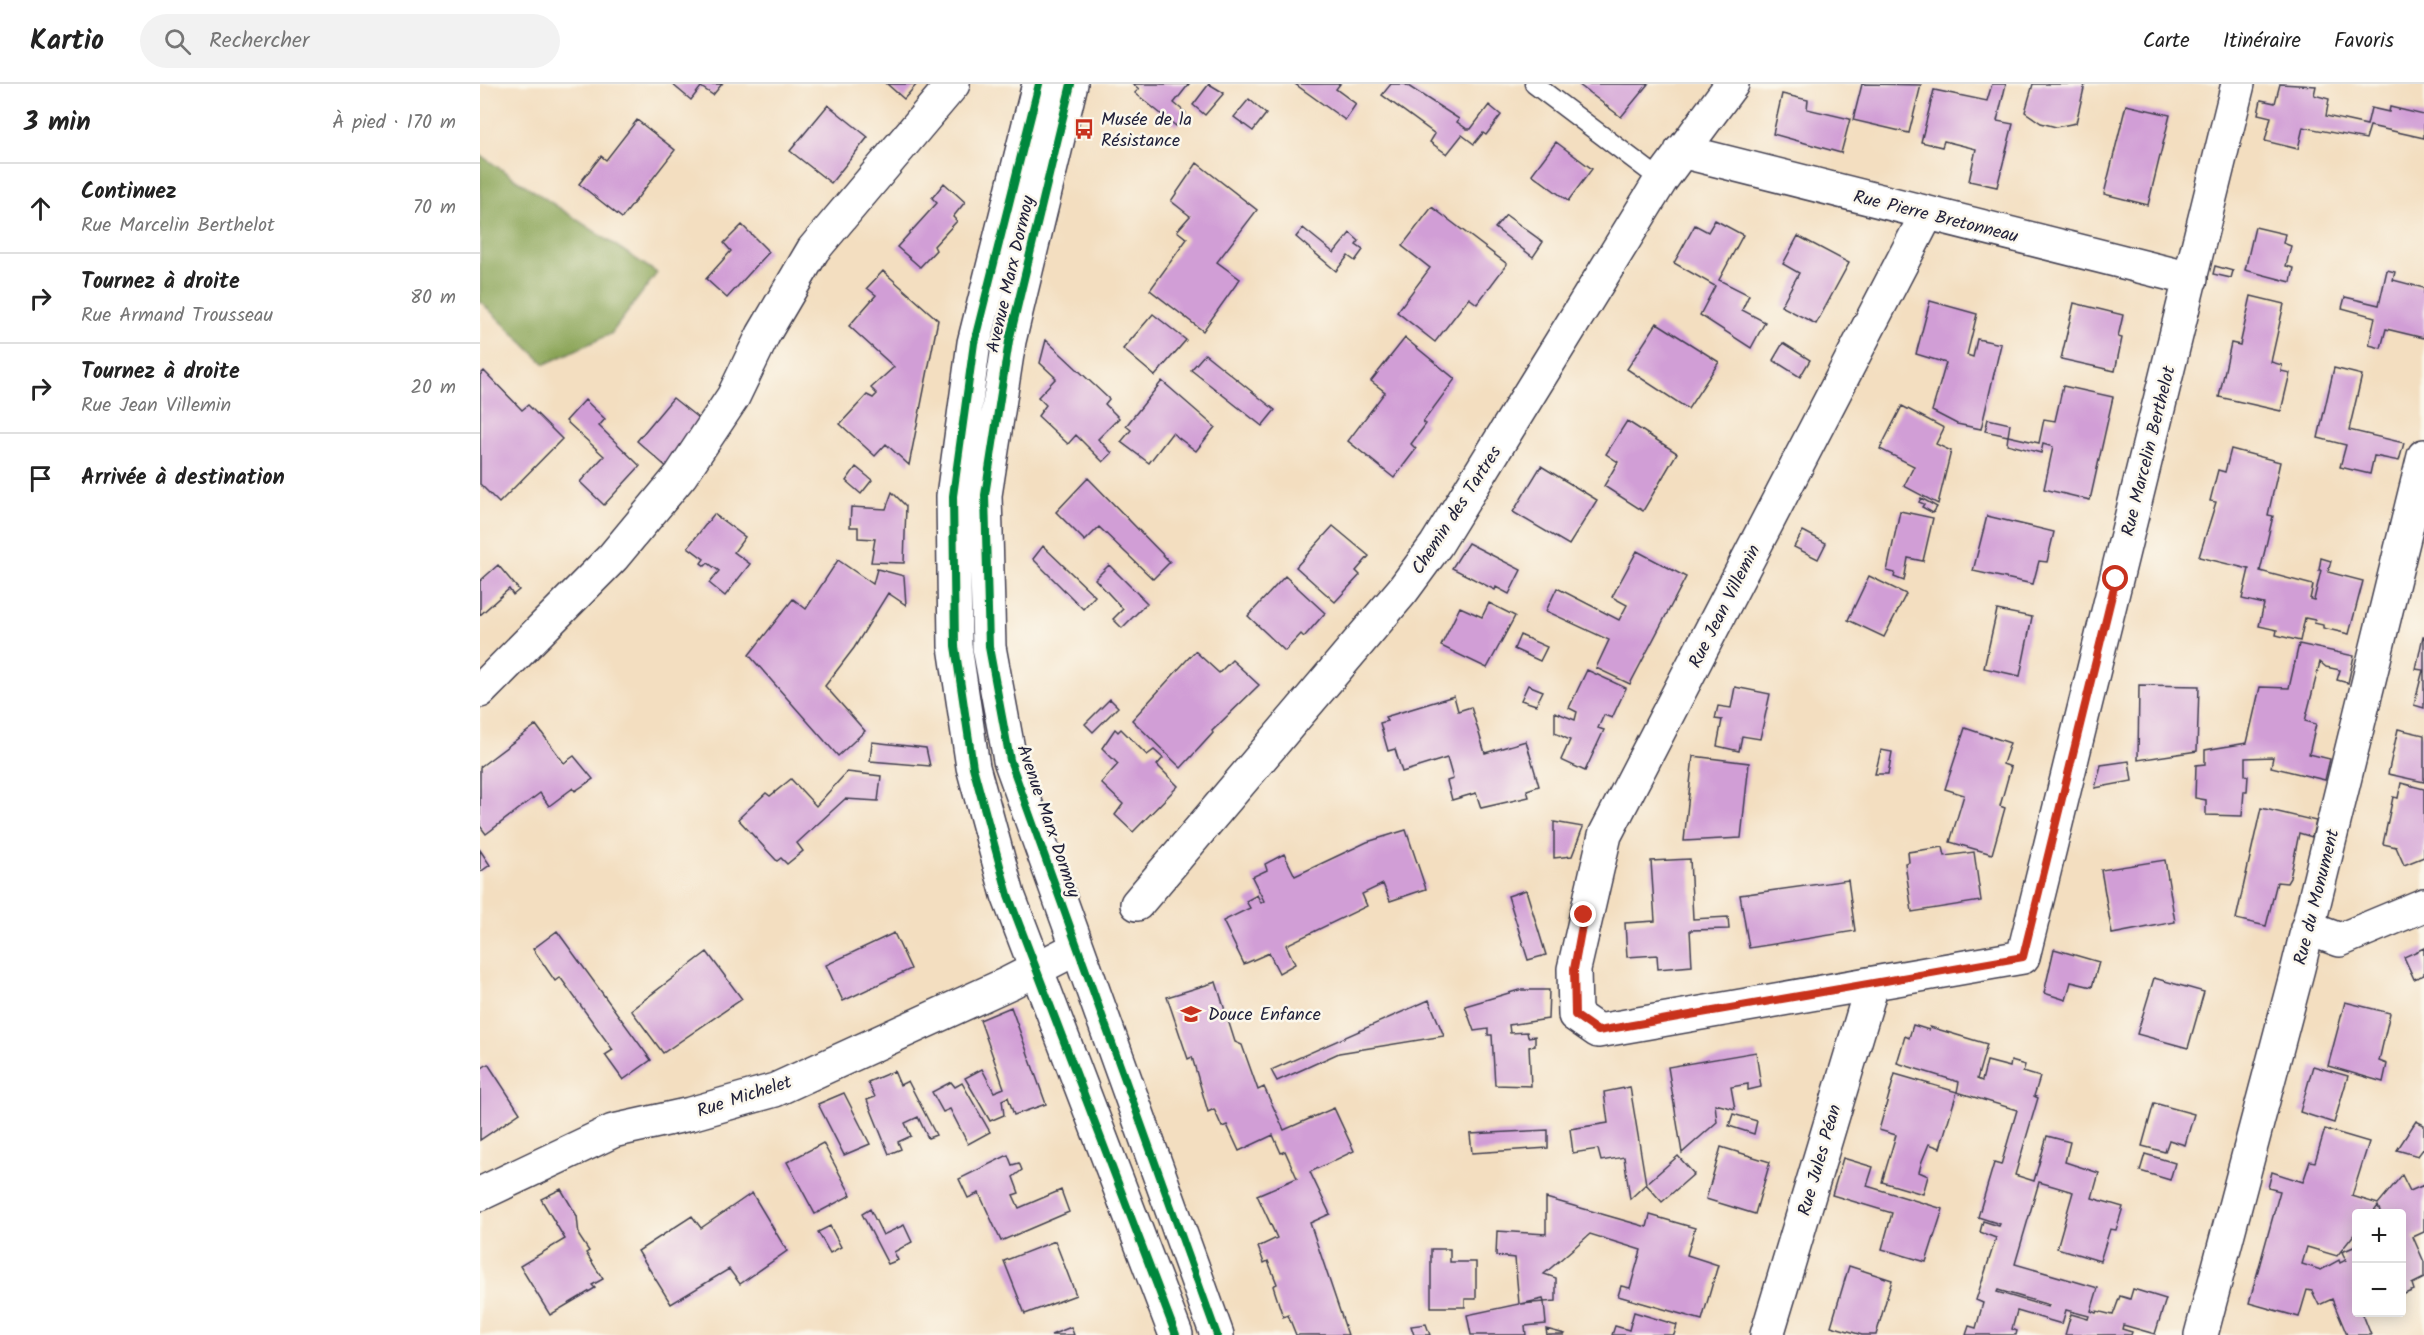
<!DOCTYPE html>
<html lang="fr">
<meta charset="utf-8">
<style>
body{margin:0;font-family:Kalam,sans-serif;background:#f2f2f2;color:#222}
.controls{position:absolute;right:18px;bottom:18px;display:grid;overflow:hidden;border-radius:6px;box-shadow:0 3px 15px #0003}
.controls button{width:54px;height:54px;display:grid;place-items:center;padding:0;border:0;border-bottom:2px solid #e0e0e0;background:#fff;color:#222;font:30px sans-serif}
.stop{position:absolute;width:18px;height:18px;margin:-14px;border:4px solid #c8321e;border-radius:50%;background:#fff}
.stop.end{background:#c8321e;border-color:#fff;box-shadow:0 2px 6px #0008}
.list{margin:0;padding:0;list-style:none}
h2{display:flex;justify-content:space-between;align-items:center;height:78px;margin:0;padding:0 24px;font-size:26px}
h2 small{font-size:20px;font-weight:400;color:#767676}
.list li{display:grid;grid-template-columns:39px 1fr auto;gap:18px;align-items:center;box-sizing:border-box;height:90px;padding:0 24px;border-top:2px solid #e0e0e0}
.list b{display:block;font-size:22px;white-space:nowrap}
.list p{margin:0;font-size:20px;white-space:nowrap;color:#767676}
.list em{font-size:20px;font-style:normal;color:#767676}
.icon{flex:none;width:33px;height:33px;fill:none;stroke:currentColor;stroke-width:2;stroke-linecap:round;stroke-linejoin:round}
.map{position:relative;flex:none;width:1944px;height:1251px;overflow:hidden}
header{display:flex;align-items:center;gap:36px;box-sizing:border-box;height:84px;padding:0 30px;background:#fff;border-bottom:2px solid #e0e0e0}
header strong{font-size:28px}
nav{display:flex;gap:33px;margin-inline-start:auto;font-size:21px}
.search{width:420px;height:54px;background:#f2f2f2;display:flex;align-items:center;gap:15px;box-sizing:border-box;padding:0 21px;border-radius:33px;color:#767676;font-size:22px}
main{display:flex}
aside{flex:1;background:#fff}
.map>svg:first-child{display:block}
.forest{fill:#8aa456;stroke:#566348;stroke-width:1.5}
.building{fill:#d19ed6;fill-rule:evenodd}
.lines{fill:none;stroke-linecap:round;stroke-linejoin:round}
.lane-casing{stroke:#413e4f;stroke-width:21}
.street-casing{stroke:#413e4f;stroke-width:36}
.primary-casing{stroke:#413e4f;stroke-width:36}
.lane{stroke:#fff;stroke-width:18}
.street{stroke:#fff;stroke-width:33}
.primary{stroke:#fff;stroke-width:33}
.cycleway-casing{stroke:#fbf7ec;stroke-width:11}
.cycleway{stroke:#00873e;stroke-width:8}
.route{stroke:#c8321e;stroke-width:8}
.labels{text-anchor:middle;stroke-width:5;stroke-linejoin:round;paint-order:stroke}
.poi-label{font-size:18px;fill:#22223b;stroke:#fbf7ec;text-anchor:start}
.street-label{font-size:18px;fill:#22223b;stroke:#fbf7ec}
</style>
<header>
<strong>Kartio</strong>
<div class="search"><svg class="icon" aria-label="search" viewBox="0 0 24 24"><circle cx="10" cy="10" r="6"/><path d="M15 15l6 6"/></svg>Rechercher</div>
<nav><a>Carte</a><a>Itinéraire</a><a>Favoris</a></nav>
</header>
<main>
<aside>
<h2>3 min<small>À pied · 170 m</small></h2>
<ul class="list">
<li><svg class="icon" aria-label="ahead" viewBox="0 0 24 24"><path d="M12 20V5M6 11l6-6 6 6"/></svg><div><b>Continuez</b><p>Rue Marcelin Berthelot</p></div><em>70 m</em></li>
<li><svg class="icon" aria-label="right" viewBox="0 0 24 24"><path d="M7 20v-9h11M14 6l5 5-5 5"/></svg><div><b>Tournez à droite</b><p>Rue Armand Trousseau</p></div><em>80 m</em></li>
<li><svg class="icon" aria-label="right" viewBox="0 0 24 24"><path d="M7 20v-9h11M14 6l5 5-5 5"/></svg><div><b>Tournez à droite</b><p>Rue Jean Villemin</p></div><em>20 m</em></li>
<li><svg class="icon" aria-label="arrive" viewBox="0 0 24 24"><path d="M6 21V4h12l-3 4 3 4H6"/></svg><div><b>Arrivée à destination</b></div></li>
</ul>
</aside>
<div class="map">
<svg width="1944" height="1251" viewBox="0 0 1944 1251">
<rect width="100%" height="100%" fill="#fbf7ec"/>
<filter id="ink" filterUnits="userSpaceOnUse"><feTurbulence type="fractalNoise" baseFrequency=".0167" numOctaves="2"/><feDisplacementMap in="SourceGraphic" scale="12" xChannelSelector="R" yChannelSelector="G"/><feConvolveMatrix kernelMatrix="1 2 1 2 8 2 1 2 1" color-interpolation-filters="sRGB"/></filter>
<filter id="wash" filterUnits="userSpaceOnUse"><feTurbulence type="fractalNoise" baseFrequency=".008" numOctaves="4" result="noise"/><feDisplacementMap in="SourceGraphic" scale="24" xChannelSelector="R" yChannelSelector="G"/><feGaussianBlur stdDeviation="1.35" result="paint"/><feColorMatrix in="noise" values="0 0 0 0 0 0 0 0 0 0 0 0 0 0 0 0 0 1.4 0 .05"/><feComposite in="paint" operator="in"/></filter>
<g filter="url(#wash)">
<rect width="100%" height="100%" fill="#f3dec0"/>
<!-- forest -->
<path class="forest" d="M0 71 177 189 131 250 65 280 0 217Z"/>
<g id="blocks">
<!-- building -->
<path class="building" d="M192 0H242L233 11 221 3 211 16Z
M407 0H437L424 15Z
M653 0H709L694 19 706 29 696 42 655 9 659 5Z
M729 0 744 9 725 31 713 21Z
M815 0H860L856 5 876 20 865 36Z
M911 0H925L979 35 977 38 987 45H991L1009 21 1021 31 1006 51 1003 49 994 60 982 51 967 70 950 58 955 50 902 11Z
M1098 0H1168L1141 33Z
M1382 0 1441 1 1429 49 1373 36Z
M1512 0H1526L1517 37 1533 40 1517 103 1489 97 1496 65 1464 57 1462 63 1441 58 1454 6 1507 17Z
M1553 0H1605L1596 39 1576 43 1561 39 1545 28Z
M1800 0 1836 2 1834 11 1849 15 1846 32 1887 41 1891 24 1909 28 1910 23 1944 31V54L1890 42 1886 55 1823 43 1818 65 1785 57 1791 33 1778 30 1781 16 1795 19Z
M1302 10 1328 16 1327 25 1370 35 1361 69 1293 50Z
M769 15 786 30 773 47 754 33Z
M348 21 388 53 351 99 310 67Z
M1646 21 1690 31 1668 121 1624 110Z
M157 36 195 66 142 134 99 100 121 72 126 76Z
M1076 58 1112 85 1088 117 1052 90Z
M717 79 777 126 737 178 760 195 723 247 670 206 707 155 697 147 710 132 691 117Z
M464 99 485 118 473 133 477 137 454 162 456 166 440 183 417 163 457 119 452 114Z
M952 123 1027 180 997 220 989 214 955 258 917 228 950 184 922 162Z
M1026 131 1063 158 1053 173 1015 144Z
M1235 136 1263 151 1239 196 1269 211 1262 226 1285 238 1271 264 1220 231 1235 202 1194 179 1215 141 1228 148Z
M262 141 289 168 247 214 226 195 251 167 244 159Z
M1775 143 1805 150 1803 159 1811 162 1806 182 1814 184 1811 198 1765 186Z
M823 144 854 169 870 149 879 157 876 161 883 166 875 177 868 172 856 187 816 153Z
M1318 152 1369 179 1336 240 1301 222 1319 189 1303 180Z
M1735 182 1753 187 1751 194 1733 190Z
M1907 186 1915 188 1913 196 1944 204V254L1906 245 1901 264 1889 261 1895 233 1862 224 1865 213 1899 221Z
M403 187 458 236 429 381 406 360 395 372 360 340 387 311 393 314 397 310 391 304 414 283 369 242 396 211 387 204Z
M1771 212 1804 220 1791 278 1802 281 1801 287 1810 289 1801 327 1739 313 1751 259 1760 261Z
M1450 217 1497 230 1487 271 1493 273 1497 255 1521 260 1501 345 1477 340 1452 327 1466 279 1436 270Z
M1594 219 1643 231 1638 253 1642 254 1635 287 1581 275Z
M673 230 706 256 675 292 643 265Z
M1177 239 1239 278 1208 325 1147 285Z
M925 254 975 295 943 338 946 340 931 360 936 365 914 394 868 357 905 308 891 297Z
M566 256 629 315 625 320 639 334 618 355 632 369 623 378 596 351 588 360 558 332 566 321 558 313 576 294 560 279Z
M1303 259 1330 276 1320 293 1293 276Z
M725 270 795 326 782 342 711 286Z
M1854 284 1882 291 1869 346 1924 359 1919 377 1894 372 1890 390 1860 383 1866 361 1838 354Z
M4 287 42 326 48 321 82 355 19 419 0 400V291Z
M682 297 735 343 716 367 692 349 669 379 641 358 651 346 646 342Z
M1583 302 1633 313 1610 416 1564 405 1573 363 1563 360 1561 369 1527 360 1528 352 1559 359 1564 335 1575 337Z
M193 314 227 341 190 386 157 357Z
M105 316 125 335 119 342 160 382 124 421 100 398 124 372 86 337Z
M1422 322 1464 344 1456 360 1471 367 1458 420 1424 402 1434 382 1400 365Z
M1508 335 1530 340 1528 352 1505 347Z
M1147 337 1197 369 1163 427 1124 402 1138 378 1126 370Z
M1751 365 1800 378 1788 431 1793 432 1780 487 1833 501 1830 515 1834 516 1841 486H1839L1841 474 1851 477 1848 488 1883 497 1869 550 1843 544V541L1834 539 1835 536 1825 534 1820 557 1796 551 1797 546 1779 542 1784 520 1762 515 1769 485 1719 473 1736 418 1730 417 1738 386 1745 388Z
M1061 382 1117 416 1089 461 1033 428Z
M376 383 392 396 381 410 366 397Z
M608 394 690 478 673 495 619 443 605 457 576 428Z
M412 408 426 422 424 479 391 478 395 455 378 454V443H370L371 423 406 425Z
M1441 414 1457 423 1453 429 1442 423 1444 420 1439 418Z
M1420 427 1453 434 1443 477 1428 474 1424 497 1414 493 1415 489 1407 487Z
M234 430 265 453 254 468 270 480 245 512 229 499 239 487 228 479 225 482 221 479 224 475 208 463Z
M1507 432 1574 448 1567 478 1559 477 1553 500 1493 487Z
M853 442 889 472 876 487 880 491 855 518 816 483Z
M1323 447 1346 459 1338 475 1314 463Z
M988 459 1041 486 1029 510 1016 503 1015 506 972 484Z
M563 462 615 512 603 525 553 475Z
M1157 467 1206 493 1150 600 1116 584 1129 556 1066 527 1077 504 1139 536 1147 521 1132 513Z
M358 476 393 500 397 485 424 492 426 521 408 509 374 564 345 602 385 647 358 672 269 571 313 515 326 525Z
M18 481 39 506 33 511 29 505 0 531V497Z
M629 481 667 519 642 544 633 535 643 525 615 495Z
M805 492 845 529 824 553 821 550 805 567 768 532Z
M1389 492 1426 510 1404 553 1368 536Z
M1009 519 1035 532 1007 584 961 562 980 523 1002 533Z
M1517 526 1552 533 1540 592 1504 584Z
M1040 551 1067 563 1060 577 1034 565Z
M1943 552H1944V624L1934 621 1943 586 1936 585Z
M1819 560 1874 572 1868 599 1857 596 1860 586 1846 583 1840 578 1825 637 1836 640 1829 670 1850 675 1845 696 1791 683 1793 673 1765 674V691L1768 692 1767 707H1764L1762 732 1726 731V716L1715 714 1716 681 1725 680V666L1767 659 1780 603 1809 604Z
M715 567 739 589 752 576 779 601 732 647 733 649 701 684 652 636Z
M1107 586 1146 604 1132 634 1124 631 1118 644 1124 646 1105 687 1081 676 1090 656 1075 649V628L1095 636 1097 628 1089 624Z
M1048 601 1063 607 1056 621 1041 616Z
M1659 601 1719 602 1717 667 1658 676Z
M1255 603 1290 610 1280 655 1262 652 1259 667 1237 662 1242 636 1235 635 1238 622 1251 624Z
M974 612 978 627 991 623 1005 669 1046 657 1059 702 1047 706 1049 713 1001 724 996 709 972 716 967 697 973 695 967 674 922 688 915 665 908 667 900 639 907 637 905 633Z
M630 615 638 623 613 648 605 640Z
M56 641 84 679 94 672 113 695 95 707 93 704 69 722 60 709 6 750 0 742V683Z
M1485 644 1530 659 1523 680 1531 683 1520 722 1525 724 1512 770 1470 758 1484 711 1465 705Z
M635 645 638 648 641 645 667 671 674 666 683 674 677 681 698 702 653 748 635 731 643 720 621 699 638 680 622 664Z
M1918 645 1944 651V698L1908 690Z
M392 658 446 664 450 682 390 677Z
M1401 666 1412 668 1408 690H1395Z
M1213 672 1269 679 1261 754 1204 757Z
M1649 677 1652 697 1615 704 1621 681Z
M367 688 401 692 398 717 365 715 317 759 323 767 307 780 301 774 297 777 258 735 286 709 290 712 311 695 336 722Z
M1921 699 1944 705V773L1924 781 1916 763 1903 760 1913 713 1918 714Z
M1781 724 1836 737 1832 753 1819 749 1810 794 1807 799 1797 798 1786 842 1756 835Z
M1074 738 1103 743 1092 772 1074 774Z
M926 746 946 805 910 817 903 800 882 810 887 822 806 861 815 880 799 889 789 869 764 880 743 837 770 824 766 817 777 811 781 819 784 817 772 793 787 786 785 780 804 770 815 792 887 758Z
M1463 763 1465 772 1494 768 1501 817 1432 828 1425 779 1429 778 1428 768Z
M0 766 10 781 0 788Z
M1210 775 1213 835 1248 833 1249 845 1210 846 1212 882 1178 885 1177 871 1147 873 1145 839 1175 837 1171 777Z
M1685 776 1695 838 1632 850 1621 786Z
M1368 796 1375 847 1269 864 1260 811Z
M1046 806 1066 871 1048 876 1028 812Z
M77 847 171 976 143 996 125 971 133 966 80 893 75 897 53 865Z
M414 849 431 885 363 917 346 881Z
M1944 864V891L1934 895 1924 873Z
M1574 865 1619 878 1612 903 1591 898 1586 916 1564 909Z
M227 868 262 915 183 969 151 926Z
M1674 894 1724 908 1708 964 1657 950Z
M736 898 755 958 762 961 778 1006 784 1003 804 1046 854 1024 874 1067 830 1088 850 1130 830 1139 868 1251H816L808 1231 803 1233 793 1202 797 1200 792 1187 788 1177 784 1179 778 1163 797 1154 777 1111 817 1094 805 1067 801 1069 793 1051 759 1067 747 1041 742 1043 734 1025 728 1028 712 973 708 975 687 913Z
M1039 906H1069L1068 935 1029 941 1030 949 1047 948 1048 953 1055 952V962L1049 963 1051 1002 1015 1001 1012 951H1008V945L994 947 985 922Z
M949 916 964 952 859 969 797 997 791 986Z
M1865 918 1910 929 1899 977 1907 980 1903 998 1848 982Z
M531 923 566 1020 534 1031 528 1013 522 1016 524 1031 510 1037 485 994 502 985 514 1008 524 1004 500 936Z
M1433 941 1449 946 1450 943 1507 960 1497 995 1502 997 1507 977 1530 983 1531 977 1545 981 1543 988 1560 993 1554 1012 1558 1014 1535 1091 1554 1097 1567 1052 1590 1058 1585 1078 1619 1089 1612 1114 1643 1123 1636 1146 1630 1145 1620 1177 1577 1164 1593 1108 1559 1098 1535 1180 1618 1204 1611 1227 1616 1229 1617 1227 1633 1231 1640 1212 1650 1215 1653 1205 1686 1215 1675 1250 1643 1241 1642 1245 1652 1248 1651 1251H1585L1591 1230 1608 1235 1609 1232 1586 1226 1582 1240 1537 1227 1532 1245 1537 1247 1536 1251H1486L1489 1242 1496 1244 1503 1219 1496 1216 1516 1154 1500 1148 1503 1137 1519 1142 1520 1140 1498 1133 1514 1079 1521 1081 1537 1026 1477 1008 1479 998 1417 979 1425 952 1429 954ZM1518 1206 1569 1221 1568 1223 1517 1208Z
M1276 968 1281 1003 1268 1006V1000L1251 1003 1255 1025 1235 1020 1237 1038 1202 1069 1188 983Z
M8 980 40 1029 0 1056V981L2 984Z
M1833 982 1868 992 1854 1039 1820 1028Z
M414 987 420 1001 428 997 456 1051 448 1054 438 1033 425 1039 431 1052 418 1058 421 1065 409 1070 387 1016 395 1013 388 998Z
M1415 990 1477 1008 1460 1064 1449 1060 1442 1077 1439 1088 1448 1092 1443 1110 1402 1098 1416 1051 1399 1046Z
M471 998 475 1003 482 999 510 1048 488 1060 470 1025 463 1028 452 1008Z
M1150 1003 1166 1100 1150 1115 1144 1073 1121 1077 1118 1065 1093 1069 1090 1045 1128 1039 1124 1008Z
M364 1009 390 1060 364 1071 338 1020Z
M1674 1019 1714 1030 1705 1061 1689 1056 1685 1068 1662 1062Z
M1253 1030 1277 1037 1274 1050 1249 1042Z
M1936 1037 1944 1041V1064L1938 1072 1917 1066Z
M1845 1045 1889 1058 1872 1112 1898 1120 1922 1091 1930 1107 1944 1101V1148L1933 1153 1944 1178V1194L1932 1200 1934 1206 1922 1211V1130H1901L1898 1122 1892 1130H1876V1148L1857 1172 1827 1163 1822 1180 1841 1186 1859 1176 1860 1179 1866 1176 1862 1168 1876 1162V1228H1882L1891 1251H1867L1852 1215 1839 1221 1832 1207 1827 1206 1819 1233 1769 1219 1800 1107 1788 1104 1792 1088 1823 1098 1830 1077 1835 1078Z
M1068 1046V1064L992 1069 990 1050Z
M343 1059 371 1111 335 1130 307 1078Z
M1241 1063 1290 1078 1275 1130 1226 1115Z
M1665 1070 1695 1079 1690 1096 1660 1087Z
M528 1071 532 1081 539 1079 542 1086 533 1093 539 1109 533 1111 539 1124 581 1106 589 1128 521 1157 499 1109 488 1114 479 1095Z
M1198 1072 1214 1090 1182 1118 1166 1100Z
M1363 1074 1393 1083 1387 1102 1463 1125 1446 1178 1402 1165 1412 1129 1352 1111Z
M81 1105 97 1132 99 1152 109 1167 106 1169 123 1195 112 1201 115 1204 70 1231 40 1182 85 1155 61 1115Z
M272 1109 307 1167 260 1200 249 1185 191 1220 158 1167 212 1132 221 1144Z
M1066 1114 1167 1143 1170 1131 1215 1144 1207 1171 1238 1181 1222 1236 1138 1212 1141 1202 1150 1204 1161 1166 1110 1150 1064 1190 1076 1194V1217L1064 1218 1063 1215 1041 1220 1064 1218 1066 1240 1045 1242 1046 1251H991L987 1231 1039 1220 1035 1174 1016 1172 1017 1147 1066 1150Z
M390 1125 403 1151 424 1141 432 1158 414 1168 418 1176 408 1180 382 1130Z
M350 1142 361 1163 350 1169 338 1148Z
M575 1157 596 1211 545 1230 524 1177Z
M951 1165H970V1178H996V1215H985V1223H951Z
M1369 1182 1412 1196 1396 1251H1382L1351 1242Z
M1154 1228 1197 1241 1194 1251H1132L1135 1242 1149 1246Z
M946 1240 950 1251H934L931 1242Z
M591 1243 594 1251H571Z
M1066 1245 1085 1250 1084 1251H1067Z"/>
</g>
</g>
<g filter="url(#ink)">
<use href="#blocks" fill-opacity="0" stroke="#413e4f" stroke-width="1.5"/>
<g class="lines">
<!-- lane casing -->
<g class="lane-casing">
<path id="lane" d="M1054 0 1181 96"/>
</g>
<!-- street casing -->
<g class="street-casing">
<path id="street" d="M1201 67 1711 195
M1447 130 1125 751 1094 885 1095 931 1118 947 1543 873 1758 0
M0 607 133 473 201 391 253 313 283 251 333 166 473 0
M657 820 923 506 956 461 1181 96 1252 0
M1827 844 1860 856 1944 821
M0 1110 133 1047 210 1030 295 1006 529 899 597 864
M1287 1251 1392 901
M1721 1251 1818 884 1944 372"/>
</g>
<!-- primary casing -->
<g class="primary-casing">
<path id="primary" d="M559 0 494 259 473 412 475 562 493 683 528 811 696 1251
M591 0 529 257 505 411 509 563 530 676 737 1251"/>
</g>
<!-- lane -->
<use href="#lane" class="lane"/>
<!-- street -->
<use href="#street" class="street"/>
<!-- primary -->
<use href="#primary" class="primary"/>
<!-- cycleway casing -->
<g class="cycleway-casing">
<path id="cycleway" d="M559 0 494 259 473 412 475 562 493 683 528 811 696 1251
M591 0 529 257 505 411 509 563 530 676 737 1251"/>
</g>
<!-- cycleway -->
<use href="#cycleway" class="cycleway"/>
</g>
</g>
<g class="lines" filter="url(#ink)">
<!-- route -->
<path class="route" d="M1104 831 1094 885 1095 931 1118 947 1543 873 1636 495"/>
</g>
<!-- icons -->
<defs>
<g id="bus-bare" transform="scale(1.62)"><path d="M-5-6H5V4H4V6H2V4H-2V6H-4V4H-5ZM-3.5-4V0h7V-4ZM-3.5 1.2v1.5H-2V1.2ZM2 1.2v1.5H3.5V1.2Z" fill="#c8321e" stroke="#fbf7ec" stroke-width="2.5" paint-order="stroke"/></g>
<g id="school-bare" transform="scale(1.62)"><path d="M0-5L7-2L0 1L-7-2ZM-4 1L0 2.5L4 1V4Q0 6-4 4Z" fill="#c8321e" stroke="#fbf7ec" stroke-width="2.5" paint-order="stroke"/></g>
</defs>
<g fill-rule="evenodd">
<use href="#bus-bare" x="604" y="45"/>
<use href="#school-bare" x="711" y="930"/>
</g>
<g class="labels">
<!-- poi labels -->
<g class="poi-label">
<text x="621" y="41">Musée de la<tspan x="621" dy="21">Résistance</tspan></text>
<text x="728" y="936">Douce Enfance</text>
</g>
<!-- street labels -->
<g class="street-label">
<text transform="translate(1456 132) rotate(14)" y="6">Rue Pierre Bretonneau</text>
<text transform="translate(530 190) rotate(-77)" y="6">Avenue Marx Dormoy</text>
<text transform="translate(1668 367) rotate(-76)" y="6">Rue Marcelin Berthelot</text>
<text transform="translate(976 426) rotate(-57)" y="6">Chemin des Tartres</text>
<text transform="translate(1244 522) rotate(-63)" y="6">Rue Jean Villemin</text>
<text transform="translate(569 737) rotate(71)" y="6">Avenue Marx Dormoy</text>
<text transform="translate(1836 813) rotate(-76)" y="6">Rue du Monument</text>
<text transform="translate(264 1012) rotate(-18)" y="6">Rue Michelet</text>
<text transform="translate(1339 1076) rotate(-74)" y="6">Rue Jules Péan</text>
</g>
</g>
</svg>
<div class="controls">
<button>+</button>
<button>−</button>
</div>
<div class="stop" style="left:1636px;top:495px"></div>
<div class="stop end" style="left:1104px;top:831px"></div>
</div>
</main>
